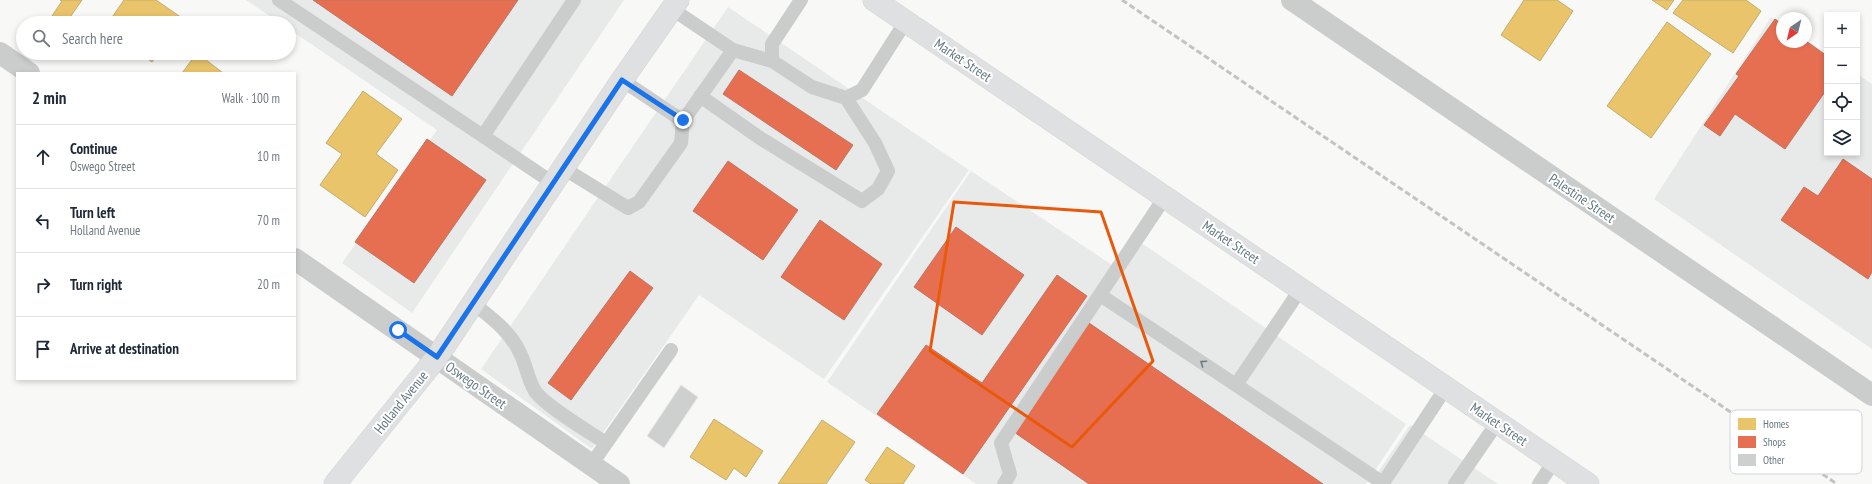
<!DOCTYPE html>
<meta charset="utf-8">
<style>
body{margin:0;font-family:"PT Sans Narrow",sans-serif;background:#f6f6f7;color:#1f2937}
.controls{position:absolute;right:12px;top:12px;display:grid;overflow:hidden;border-radius:0px;box-shadow:0 2px 6px #0003}
.controls button{width:36px;height:36px;display:grid;place-items:center;padding:0;border:0;border-bottom:1px solid #e0e1e3;background:#fff;color:#1f2937;font:20px sans-serif}
.compass{position:absolute;left:1776px;top:12px;width:36px;height:36px;border-radius:50%;background:#fff;box-shadow:0 2px 6px #0003;rotate:215deg}
.stop{position:absolute;width:12px;height:12px;margin:-9px;border:3px solid #1a73e8;border-radius:50%;background:#fff}
.stop.end{background:#1a73e8;border-color:#fff;box-shadow:0 1px 4px #0008}
.list{margin:0;padding:0;list-style:none}
h2{display:flex;justify-content:space-between;align-items:center;height:52px;margin:0;padding:0 16px;font-size:17px}
h2 small{font-size:13px;font-weight:400;color:#747a83}
.list li{display:grid;grid-template-columns:26px 1fr auto;gap:12px;align-items:center;box-sizing:border-box;height:64px;padding:0 16px;border-top:1px solid #e0e1e3}
.list b{display:block;font-size:15px;white-space:nowrap}
.list p{margin:0;font-size:13px;white-space:nowrap;color:#747a83}
.list em{font-size:13px;font-style:normal;color:#747a83}
.icon{flex:none;width:22px;height:22px;fill:none;stroke:currentColor;stroke-width:2;stroke-linecap:round;stroke-linejoin:round}
.map{position:relative;flex:none;width:1872px;height:484px;overflow:hidden}
.search{position:absolute;background:#fff;box-shadow:0 2px 6px #0003;left:16px;top:16px;width:280px;height:44px;display:flex;align-items:center;gap:10px;box-sizing:border-box;padding:0 14px;border-radius:22px;color:#747a83;font-size:15px}
.panel{position:absolute;background:#fff;box-shadow:0 2px 6px #0003;left:16px;top:72px;width:280px;height:308px;border-radius:0px}
.map>svg:first-child{display:block}
.built{fill:#e8eae9}
.homes{fill:#e9c46a;stroke:#c1ad71}
.shops{fill:#e76f51;stroke:#c07260}
.building{fill:#ced0d0;stroke:#e8e8e7}
.lines{fill:none;stroke-linecap:round;stroke-linejoin:round}
.secondary-casing{stroke:#d4d5d5;stroke-width:23}
.service{stroke:#cbcdcd;stroke-width:14}
.minor{stroke:#cbcdcd;stroke-width:22}
.secondary{stroke:#dfe0e1;stroke-width:22}
.rail{stroke:#c2c3c4;stroke-width:3;stroke-dasharray:6 3;stroke-linecap:butt}
.oneway{stroke:#697c86}
.route{stroke:#1a73e8;stroke-width:5}
.marked{fill:none;stroke:#e8590c;stroke-width:3;stroke-linejoin:round}
.labels{text-anchor:middle;stroke-width:4;stroke-linejoin:round;paint-order:stroke}
.street-label{font-size:14px;fill:#647882;stroke:#fff}
.key{fill:#fff;stroke:#d0d6da;stroke-width:1}
.key-label{font-size:11px;fill:#647882}
</style>
<div class="map">
<svg width="1872" height="484" viewBox="0 0 1872 484">
<rect width="100%" height="100%" fill="#f8f8f7"/>
<!-- built -->
<path class="built" d="M246 0H624L412 313 342 263 437 130 289 29V23H280Z
M728 7 969 170 824 379 699 295 592 449 481 369Z
M1771 17 1782 24V42H1806V40L1827 54V153H1857V74L1872 84V349L1654 199Z
M971 171 1121 271 1140 242 1406 424 1366 484H976L827 382Z
M1410 425 1498 484H1370Z"/>
<!-- homes -->
<path class="homes" d="M60 0H82L66 23H63L52 16 62 1Z
M124 0H156L182 18 179 23H108Z
M1524 0H1557L1573 11 1540 61 1501 35Z
M1652 0H1674L1667 10Z
M1683 0H1746L1761 11 1733 53 1673 13Z
M1667 22 1711 54 1651 138 1607 106Z
M139 53H159L152 62Z
M197 53 223 73H182Z
M363 91 402 119 376 154 398 170 365 217 320 185 342 154 326 143Z
M714 419 763 451 746 477 734 468 726 480 690 457Z
M822 420 855 442 826 484H778Z
M887 447 915 466 903 484H871L865 480Z"/>
<!-- shops -->
<path class="shops" d="M313 0H518L452 96Z
M1775 19 1782 24V42L1806 41 1827 56V89L1785 149 1735 114 1720 136 1704 125 1739 76 1736 74Z
M739 70 853 145 836 170 723 94Z
M427 139 486 180 414 283 355 242Z
M1843 159 1872 179V272L1868 279 1781 220 1804 187 1818 196Z
M728 161 798 210 763 260 693 211Z
M820 220 882 264 844 320 781 277Z
M956 227 1024 275 982 335 914 287Z
M630 271 653 288 571 400 548 383Z
M1057 275 1087 296 963 474 877 414 926 345 982 383Z
M1089 323 1323 484H1089L1014 432Z"/>
<!-- building -->
<path class="building" d="M681 385 698 397 664 448 647 436Z"/>
<g class="lines">
<!-- secondary casing -->
<g class="secondary-casing">
<path id="secondary" d="M874 0 1588 484
M335 484 437 357 622 80 678 0"/>
</g>
<!-- service -->
<path class="service" d="M279 0 483 136
M801 0 772 44V61L812 87 846 98 862 90 906 21
M733 50 772 61
M622 80 683 121
M700 96 760 138 862 201 878 189 888 171 875 143 846 98
M563 168 628 208 639 202 681 143 683 121 733 50 672 9
M553 183 483 136 574 0
M1300 290 1236 385 1383 483 1445 389
M1100 295 1236 385
M473 303C490 317 509 330 519 351 526 363 527 378 535 391 544 405 589 432 606 443
M591 465 671 350
M1004 484 1010 474 1001 443 1165 197
M1455 484 1497 423
M1539 484 1554 461"/>
<!-- minor -->
<path class="minor" d="M1292 0 1872 395
M0 53 29 73
M295 259 619 484"/>
<!-- secondary -->
<use href="#secondary" class="secondary"/>
<!-- rail -->
<path class="rail" d="M1122 0 1837 484"/>
</g>
<!-- one-way arrows -->
<defs><path id="oneway-chevron" d="M-2-3.5L2.5 0L-2 3.5" fill="none" stroke-width="1.6" stroke-linecap="round" stroke-linejoin="round"/></defs>
<use class="oneway" href="#oneway-chevron" transform="translate(1203 363) rotate(-146)"/>
<g class="lines">
<!-- route -->
<path class="route" d="M398 330 437 357 622 80 683 120"/>
</g>
<!-- marked area -->
<path class="marked" d="M954 202 1101 212 1153 361 1072 447 930 351Z"/>
<g class="labels">
<!-- street labels -->
<g class="street-label">
<text transform="translate(963 60) rotate(34)" y="5">Market Street</text>
<text transform="translate(1582 198) rotate(34)" y="5">Palestine Street</text>
<text transform="translate(1231 242) rotate(34)" y="5">Market Street</text>
<text transform="translate(476 385) rotate(35)" y="5">Oswego Street</text>
<text transform="translate(401 402) rotate(-51)" y="5">Holland Avenue</text>
<text transform="translate(1499 424) rotate(34)" y="5">Market Street</text>
</g>
</g>
<!-- legend -->
<rect x="1730" y="410" width="132" height="64" rx="6" class="key"/>
<rect x="1738" y="418" width="18" height="12" fill="#e9c46a"/>
<rect x="1738" y="436" width="18" height="12" fill="#e76f51"/>
<rect x="1738" y="454" width="18" height="12" fill="#ced0d0"/>
<g class="key-label">
<text x="1763" y="428">Homes</text>
<text x="1763" y="446">Shops</text>
<text x="1763" y="464">Other</text>
</g>
</svg>
<div class="controls">
<button>+</button>
<button>−</button>
<button><svg class="icon" aria-label="locate" viewBox="0 0 24 24"><circle cx="12" cy="12" r="6"/><path d="M12 2v4M12 18v4M2 12h4M18 12h4"/></svg></button>
<button><svg class="icon" aria-label="layers" viewBox="0 0 24 24"><path d="M12 4l9 5-9 5-9-5zM3 14l9 5 9-5"/></svg></button>
</div>
<svg class="compass" viewBox="-18 -18 36 36"><path d="M0-13l5 13h-10z" fill="#e53935"/><path d="M0 13l5-13h-10z" fill="#747a83"/></svg>
<div class="stop" style="left:398px;top:330px"></div>
<div class="stop end" style="left:683px;top:120px"></div>
<div class="search"><svg class="icon" aria-label="search" viewBox="0 0 24 24"><circle cx="10" cy="10" r="6"/><path d="M15 15l6 6"/></svg>Search here</div>
<section class="panel">
<h2>2 min<small>Walk · 100 m</small></h2>
<ul class="list">
<li><svg class="icon" aria-label="ahead" viewBox="0 0 24 24"><path d="M12 20V5M6 11l6-6 6 6"/></svg><div><b>Continue</b><p>Oswego Street</p></div><em>10 m</em></li>
<li><svg class="icon" aria-label="left" viewBox="0 0 24 24"><path d="M17 20v-9H6M10 6l-5 5 5 5"/></svg><div><b>Turn left</b><p>Holland Avenue</p></div><em>70 m</em></li>
<li><svg class="icon" aria-label="right" viewBox="0 0 24 24"><path d="M7 20v-9h11M14 6l5 5-5 5"/></svg><div><b>Turn right</b></div><em>20 m</em></li>
<li><svg class="icon" aria-label="arrive" viewBox="0 0 24 24"><path d="M6 21V4h12l-3 4 3 4H6"/></svg><div><b>Arrive at destination</b></div></li>
</ul>
</section>
</div>
